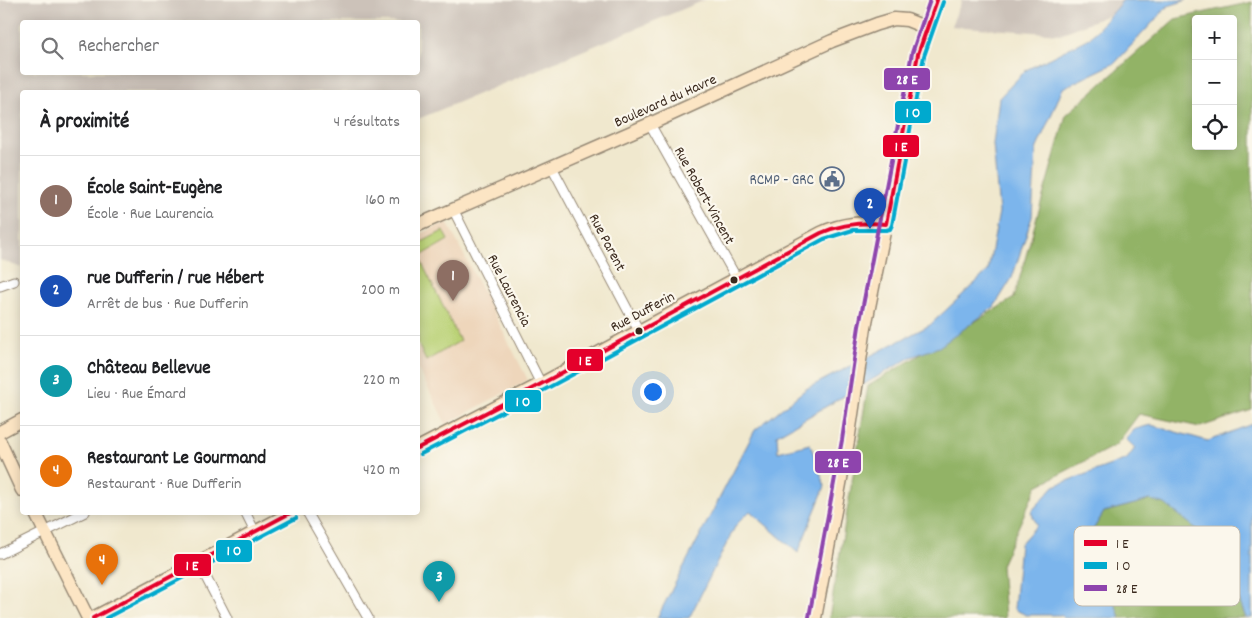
<!DOCTYPE html>
<html lang="fr">
<meta charset="utf-8">
<style>
body{margin:0;font-family:Dekko,sans-serif;background:#f6f6f6;color:#202124}
.controls{position:absolute;right:15px;top:15px;display:grid;overflow:hidden;border-radius:5px;box-shadow:0 2px 12px #0003}
.controls button{width:45px;height:45px;display:grid;place-items:center;padding:0;border:0;border-bottom:1px solid #e0e0e0;background:#fff;color:#202124;font:25px sans-serif}
.you{position:absolute;left:652px;top:391px;width:18px;height:18px;margin:-12px;border:4px solid #fff;border-radius:50%;background:#1a73e8;box-shadow:0 0 0 8px #1a73e833}
.badge{display:grid;place-items:center;width:32px;height:32px;border-radius:50%;background:#7c3aed;color:#fff;font-size:16px;font-weight:700}
.pin{position:absolute;translate:-50% -41px;filter:drop-shadow(0 1px 2px #0008)}
.pin::after{content:'';position:absolute;top:26px;width:18px;height:15px;background:inherit;clip-path:polygon(0 0,100% 0,50% 100%)}
.list{margin:0;padding:0;list-style:none}
h2{display:flex;justify-content:space-between;align-items:center;height:65px;margin:0;padding:0 20px;font-size:21px}
h2 small{font-size:16px;font-weight:400;color:#757577}
.list li{display:grid;grid-template-columns:32px 1fr auto;gap:15px;align-items:center;box-sizing:border-box;height:90px;padding:0 20px;border-top:1px solid #e0e0e0}
.list b{display:block;font-size:19px;white-space:nowrap}
.list p{margin:0;font-size:16px;white-space:nowrap;color:#757577}
.list em{font-size:16px;font-style:normal;color:#757577}
.icon{flex:none;width:28px;height:28px;fill:none;stroke:currentColor;stroke-width:2;stroke-linecap:round;stroke-linejoin:round}
.map{position:relative;flex:none;width:1252px;height:618px;overflow:hidden}
.search{position:absolute;background:#fff;box-shadow:0 2px 12px #0003;left:20px;top:20px;width:400px;height:55px;display:flex;align-items:center;gap:12px;box-sizing:border-box;padding:0 18px;border-radius:5px;color:#757577;font-size:19px}
.panel{position:absolute;background:#fff;box-shadow:0 2px 12px #0003;left:20px;top:90px;width:400px;height:425px;border-radius:5px}
.map>svg:first-child{display:block}
.built{fill:#eed6bb}
.industrial{fill:#ccc2b9;fill-rule:evenodd}
.green{fill:#b9d175;stroke:#7a7e4a}
.forest{fill:#92b366;stroke:#666e42;fill-rule:evenodd}
.water{fill:#7cb5ec;stroke:#5c7085}
.lines{fill:none;stroke-linecap:round;stroke-linejoin:round}
.street-casing{stroke:#968976;stroke-width:11}
.secondary-casing{stroke:#968976;stroke-width:15}
.street{stroke:#fff;stroke-width:9}
.secondary{stroke:#fce5c4;stroke-width:12}
.bus-1-casing{stroke:#fbf7ec;stroke-width:8}
.bus-2-casing{stroke:#fbf7ec;stroke-width:8}
.bus-3-casing{stroke:#fbf7ec;stroke-width:8}
.bus-1{stroke:#e4002b;stroke-width:4}
.bus-2{stroke:#00a9ce;stroke-width:4}
.bus-3{stroke:#8e44ad;stroke-width:4}
.bus-dot{fill:#3b2a1e;stroke:#fbf7ec;stroke-width:2}
.labels{text-anchor:middle;stroke-width:4.5;stroke-linejoin:round;paint-order:stroke}
.street-label{font-size:15px;fill:#3b2a1e;stroke:#fbf7ec}
.service-label{font-size:15px;fill:#4e5e75;stroke:#fbf7ec;text-anchor:end}
.key{fill:#fbf7ec;stroke:#c1baae;stroke-width:1}
.key-label{font-size:14px;fill:#3b2a1e}
.line-badge{stroke:#fbf7ec;stroke-width:2}
.badge-label{font-size:14px;text-anchor:middle;font-weight:bold;fill:#fff}
</style>
<div class="map">
<svg width="1252" height="618" viewBox="0 0 1252 618">
<rect width="100%" height="100%" fill="#fbf7ec"/>
<filter id="ink" filterUnits="userSpaceOnUse"><feTurbulence type="fractalNoise" baseFrequency=".02" numOctaves="2"/><feDisplacementMap in="SourceGraphic" scale="10" xChannelSelector="R" yChannelSelector="G"/><feConvolveMatrix kernelMatrix="1 2 1 2 8 2 1 2 1" color-interpolation-filters="sRGB"/></filter>
<filter id="wash" filterUnits="userSpaceOnUse"><feTurbulence type="fractalNoise" baseFrequency=".0096" numOctaves="4" result="noise"/><feDisplacementMap in="SourceGraphic" scale="20" xChannelSelector="R" yChannelSelector="G"/><feGaussianBlur stdDeviation="1.12" result="paint"/><feColorMatrix in="noise" values="0 0 0 0 0 0 0 0 0 0 0 0 0 0 0 0 0 1.4 0 .05"/><feComposite in="paint" operator="in"/></filter>
<g filter="url(#wash)">
<rect width="100%" height="100%" fill="#f0e8ce"/>
<!-- built -->
<path class="built" d="M447 222 528 380 446 424 418 368V235Z"/>
<!-- industrial -->
<path class="industrial" d="M0 0H705L418 119V92H22V268L0 260ZM22 22H418V72H22Z
M962 0H1147L1060 34 951 26Z"/>
<!-- green -->
<path class="green" d="M443 231 448 240 419 257 460 341 426 361 418 344V244Z"/>
<!-- forest -->
<path class="forest" d="M1252 2V410L1200 427 1139 414 1116 445 1037 486 1001 565 1005 618H829L868 386 1014 298 1066 115 1175 19ZM1196 19H1233V146H1196Z
M1150 500 1165 503 1218 546 1246 618H1120L1091 533 1104 512Z"/>
<!-- water -->
<path class="water" d="M1123 0H1187L1168 6 1115 63 1063 88 1036 150 1032 217 1012 278 994 307 939 347 911 357 777 435 778 452 810 444 825 486 798 553 750 511 736 525 689 618H657L755 430 806 389 930 325 988 271 999 212 993 144 999 98 1026 70 1091 37Z
M1252 424V618H1246L1218 546 1165 504 1150 500 1104 512 1091 533 1120 618H1064L1061 615H1026L1014 609 1020 544 1037 525 1031 512 1054 486 1127 459 1135 448 1126 439 1135 429 1151 425 1208 441Z"/>
</g>
<g filter="url(#ink)">
<g class="lines">
<!-- street casing -->
<g class="street-casing">
<path id="street" d="M650 124 737 279
M552 167 639 331
M453 209 541 384
M0 286 14 281
M245 512 255 532
M307 512 368 618
M0 554 85 512
M198 562 227 618"/>
</g>
<!-- secondary casing -->
<g class="secondary-casing">
<path id="secondary" d="M418 225 650 124 832 41 877 24 894 19 907 20 927 28
M0 432 22 420
M0 442 22 490
M418 448 541 384 821 233C843 223 862 222 886 224
M35 512 88 618
M93 618 293 512
M815 618 848 441 865 327 890 202 918 54 937 0"/>
</g>
<!-- street -->
<use href="#street" class="street"/>
<!-- secondary -->
<use href="#secondary" class="secondary"/>
<!-- bus-1 casing -->
<g class="bus-1-casing">
<path id="bus-1" d="M418 448 541 384 821 233C842 224 863 222 886 224L918 54 937 0
M93 618 292 512"/>
</g>
<!-- bus-2 casing -->
<g class="bus-2-casing">
<path id="bus-2" d="M421 454 544 390 824 239 853 230H886L890 229 892 225 924 56 943 2
M106 618 296 518"/>
</g>
<!-- bus-3 casing -->
<g class="bus-3-casing">
<path id="bus-3" d="M809 617 842 440 859 326 912 53 930 0"/>
</g>
<!-- bus-1 -->
<use href="#bus-1" class="bus-1"/>
<!-- bus-2 -->
<use href="#bus-2" class="bus-2"/>
<!-- bus-3 -->
<use href="#bus-3" class="bus-3"/>
</g>
</g>
<!-- icons -->
<defs>
<g id="civic-ring" transform="scale(1.25)"><circle r="9.5" fill="#fbf7ec" stroke="#5c6f8a" stroke-width="1.5"/><path d="M-.6-6.5H3V-4.5H.6V-3L4-1V1h2V6H-6V1h2V-1L-.6-3ZM-1.2 2.5V6h2.4V2.5Z" fill="#5c6f8a"/></g>
</defs>
<g fill-rule="evenodd">
<use href="#civic-ring" x="832" y="179"/>
</g>
<!-- markers -->
<g class="bus-dot">
<circle cx="734" cy="280" r="4.5"/>
<circle cx="639" cy="331" r="4.5"/>
</g>
<g class="labels">
<!-- street labels -->
<g class="street-label">
<text transform="translate(665 100) rotate(-24)" y="5">Boulevard du Havre</text>
<text transform="translate(705 195) rotate(61)" y="5">Rue Robert-Vincent</text>
<text transform="translate(608 242) rotate(62)" y="5">Rue Parent</text>
<text transform="translate(510 290) rotate(63)" y="5">Rue Laurencia</text>
<text transform="translate(642 311) rotate(-28)" y="5">Rue Dufferin</text>
</g>
<!-- service labels -->
<g class="service-label">
<text x="814" y="184">RCMP - GRC</text>
</g>
</g>
<!-- legend -->
<rect x="1074" y="526" width="166" height="80" rx="8" class="key"/>
<rect x="1084" y="540" width="23" height="6" fill="#e4002b"/>
<rect x="1084" y="562" width="23" height="7" fill="#00a9ce"/>
<rect x="1084" y="585" width="23" height="6" fill="#8e44ad"/>
<g class="key-label">
<text x="1116" y="548">1 E</text>
<text x="1116" y="570">1 O</text>
<text x="1116" y="593">28 E</text>
</g>
<g class="line-badge">
<rect x="883" y="67" width="48" height="24" rx="5" fill="#8e44ad"/>
<rect x="894" y="100" width="38" height="24" rx="5" fill="#00a9ce"/>
<rect x="882" y="134" width="38" height="24" rx="5" fill="#e4002b"/>
<rect x="566" y="348" width="38" height="24" rx="5" fill="#e4002b"/>
<rect x="504" y="389" width="38" height="24" rx="5" fill="#00a9ce"/>
<rect x="814" y="450" width="48" height="24" rx="5" fill="#8e44ad"/>
<rect x="215" y="539" width="38" height="24" rx="5" fill="#00a9ce"/>
<rect x="173" y="553" width="39" height="24" rx="5" fill="#e4002b"/>
</g>
<g class="badge-label">
<text x="907" y="84">28 E</text>
<text x="913" y="117">1 O</text>
<text x="901" y="151">1 E</text>
<text x="585" y="365">1 E</text>
<text x="523" y="406">1 O</text>
<text x="838" y="467">28 E</text>
<text x="234" y="555">1 O</text>
<text x="192" y="570">1 E</text>
</g>
</svg>
<div class="controls">
<button>+</button>
<button>−</button>
<button><svg class="icon" aria-label="locate" viewBox="0 0 24 24"><circle cx="12" cy="12" r="6"/><path d="M12 2v4M12 18v4M2 12h4M18 12h4"/></svg></button>
</div>
<div class="you"></div>
<div class="pin badge" style="left:453px;top:301px;background:#8d6e63">1</div>
<div class="pin badge" style="left:870px;top:229px;background:#1a4fb4">2</div>
<div class="pin badge" style="left:439px;top:602px;background:#0f9aa8">3</div>
<div class="pin badge" style="left:102px;top:585px;background:#e8710a">4</div>
<div class="search"><svg class="icon" aria-label="search" viewBox="0 0 24 24"><circle cx="10" cy="10" r="6"/><path d="M15 15l6 6"/></svg>Rechercher</div>
<section class="panel">
<h2>À proximité<small>4 résultats</small></h2>
<ul class="list">
<li><span class="badge" style="background:#8d6e63">1</span><div><b>École Saint-Eugène</b><p>École · Rue Laurencia</p></div><em>160 m</em></li>
<li><span class="badge" style="background:#1a4fb4">2</span><div><b>rue Dufferin / rue Hébert</b><p>Arrêt de bus · Rue Dufferin</p></div><em>200 m</em></li>
<li><span class="badge" style="background:#0f9aa8">3</span><div><b>Château Bellevue</b><p>Lieu · Rue Émard</p></div><em>220 m</em></li>
<li><span class="badge" style="background:#e8710a">4</span><div><b>Restaurant Le Gourmand</b><p>Restaurant · Rue Dufferin</p></div><em>420 m</em></li>
</ul>
</section>
</div>
